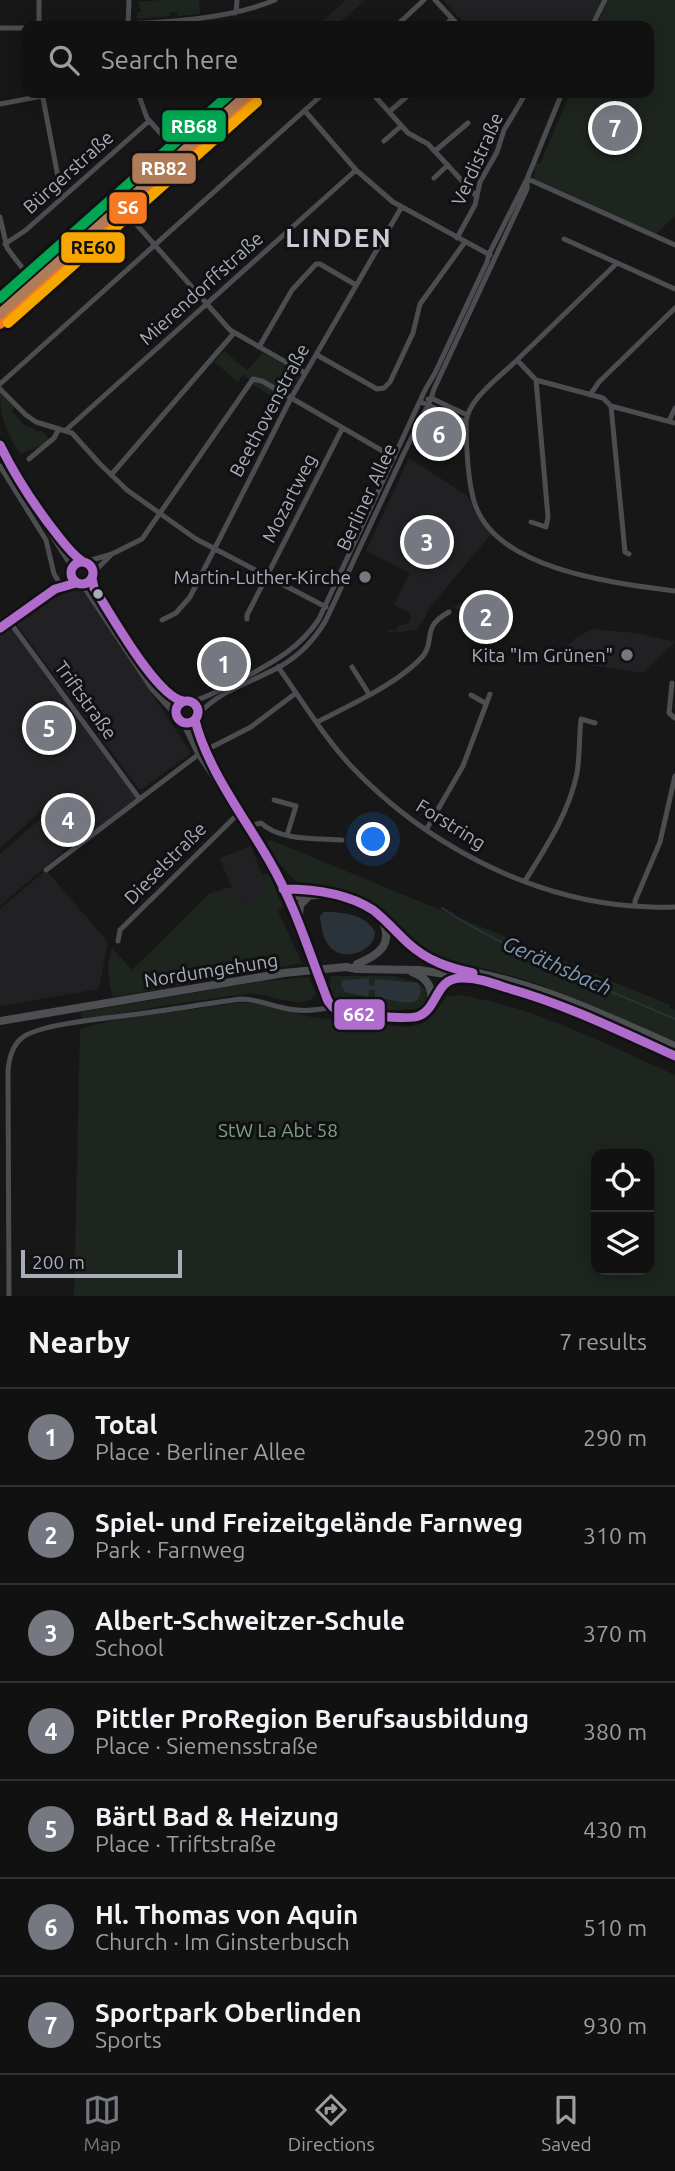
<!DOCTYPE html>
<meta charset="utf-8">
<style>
body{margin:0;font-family:Ubuntu,sans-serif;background:#1a1a1a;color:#f1f3f6}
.controls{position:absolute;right:21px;bottom:21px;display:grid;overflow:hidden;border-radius:14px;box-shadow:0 4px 18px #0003}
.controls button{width:63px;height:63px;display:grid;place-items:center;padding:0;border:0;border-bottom:2px solid #303131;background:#111;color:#f1f3f6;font:35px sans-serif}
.scale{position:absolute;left:21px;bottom:18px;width:161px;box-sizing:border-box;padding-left:7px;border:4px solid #a8adb9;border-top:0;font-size:19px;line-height:24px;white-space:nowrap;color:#a8adb9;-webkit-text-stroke:5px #111113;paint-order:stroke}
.you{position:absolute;left:374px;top:840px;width:24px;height:24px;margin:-18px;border:5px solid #fff;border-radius:50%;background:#1a73e8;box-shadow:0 0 0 10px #1a73e833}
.badge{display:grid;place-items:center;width:46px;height:46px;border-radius:50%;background:#757880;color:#fff;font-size:23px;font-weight:700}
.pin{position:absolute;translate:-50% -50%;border:4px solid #fff;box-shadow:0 2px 7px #0006}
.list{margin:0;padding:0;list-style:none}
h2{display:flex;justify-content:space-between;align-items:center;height:91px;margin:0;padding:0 28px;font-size:30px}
h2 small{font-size:23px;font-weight:400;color:#9c9d9f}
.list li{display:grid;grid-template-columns:46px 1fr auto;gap:21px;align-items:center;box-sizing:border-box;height:98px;padding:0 28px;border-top:2px solid #303131}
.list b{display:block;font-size:26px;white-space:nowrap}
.list p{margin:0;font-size:23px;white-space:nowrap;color:#9c9d9f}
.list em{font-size:23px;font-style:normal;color:#9c9d9f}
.icon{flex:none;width:38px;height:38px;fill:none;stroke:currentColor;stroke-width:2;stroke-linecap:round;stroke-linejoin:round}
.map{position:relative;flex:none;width:675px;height:1296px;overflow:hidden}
.search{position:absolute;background:#111;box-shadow:0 4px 18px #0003;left:21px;right:21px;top:21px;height:77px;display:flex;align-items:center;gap:18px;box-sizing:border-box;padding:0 24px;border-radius:14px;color:#9c9d9f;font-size:26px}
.sheet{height:777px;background:#111}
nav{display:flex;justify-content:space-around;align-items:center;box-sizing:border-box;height:98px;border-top:2px solid #303131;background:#111;font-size:19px;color:#9c9d9f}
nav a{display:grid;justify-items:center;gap:4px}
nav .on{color:#757880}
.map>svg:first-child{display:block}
.built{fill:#212123}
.green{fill:#1d251e;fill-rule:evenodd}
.water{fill:#2a323a}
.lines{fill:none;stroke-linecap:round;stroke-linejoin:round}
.stream{stroke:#2a323a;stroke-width:2}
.minor{stroke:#4b4d50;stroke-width:5}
.secondary{stroke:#4a4b4f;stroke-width:7}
.primary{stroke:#4e4f52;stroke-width:8}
.rail-casing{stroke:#4b4d50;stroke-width:4.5}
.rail{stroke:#111113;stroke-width:2;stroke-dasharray:5;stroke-linecap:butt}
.bus-1-casing{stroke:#111113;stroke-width:14}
.bus-1{stroke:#b06ccc;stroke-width:9}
.rail-1-casing{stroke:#111113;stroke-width:16}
.rail-2-casing{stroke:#111113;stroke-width:16}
.rail-3-casing{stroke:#111113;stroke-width:16}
.rail-4-casing{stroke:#111113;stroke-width:16}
.rail-1{stroke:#f57921;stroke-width:10}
.rail-2{stroke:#b07c57;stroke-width:10}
.rail-3{stroke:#f7a600;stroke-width:10}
.rail-4{stroke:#00a651;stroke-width:10}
.poi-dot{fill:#757880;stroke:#111113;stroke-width:2.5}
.bus-dot{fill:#a8adb9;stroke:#111113;stroke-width:2.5}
.labels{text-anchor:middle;stroke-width:6;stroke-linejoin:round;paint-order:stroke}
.street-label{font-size:19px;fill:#a8adb9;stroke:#111113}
.poi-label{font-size:19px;fill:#a8adb9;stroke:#111113;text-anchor:end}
.park-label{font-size:19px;fill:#7ea481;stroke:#111113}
.water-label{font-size:21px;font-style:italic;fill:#7e9ab5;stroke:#111113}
.district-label{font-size:26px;font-weight:bold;letter-spacing:2px;fill:#c9ccd5;stroke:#111113}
.line-badge{stroke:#111113;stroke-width:2.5}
.badge-label{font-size:19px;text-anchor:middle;font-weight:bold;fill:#fff}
.pale-badge-label{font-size:19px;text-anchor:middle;font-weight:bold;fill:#111}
</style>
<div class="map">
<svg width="675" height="1296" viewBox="0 0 675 1296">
<rect width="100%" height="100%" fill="#171717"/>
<!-- built -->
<path class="built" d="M346 0H365L336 26H317Z
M443 0H603L591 26H467Z
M242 93H262L0 330V308Z
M409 458 468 496 475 514 491 534 427 611 424 621 415 630 392 633 387 632 389 629 395 631 399 624 403 626 405 623 408 624 411 618 409 616 410 613 394 605 410 573 366 551Z
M73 589 80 590 87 596 189 750 190 754 142 789H139L17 625 19 621 49 601Z
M13 626 139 798 93 833 89 829 0 906V854L64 798 60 794 0 848V636Z
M593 629 636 633 675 642 643 673 590 665 561 657 564 648 578 636Z
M251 846 269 893 238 905 220 858Z
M46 870 108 942 99 989 0 1006V909Z"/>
<!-- green -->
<path class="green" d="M160 0H199L200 14 177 16V12L170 13V16L138 19 136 17 138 15 135 13 141 12 138 2Z
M608 0H675V216L655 235 534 182 535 162 540 164 570 93H649V26H596Z
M224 351 247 370 263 353 298 372 299 377 293 388 284 390 281 394 288 398 285 402 281 403 248 381 249 379 243 375 238 382 214 362Z
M0 393 15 407 12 411 22 423 39 432 41 430 49 439 43 445 20 454C7 432 0 419 0 393Z
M474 596 507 608 491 626 453 607Z
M271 840 670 1005 669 1008 675 1010V1041L536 983 483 968 455 964 429 954 374 905 348 893 321 885 297 882 278 863 267 842Z
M269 873 283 907 278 911 302 963 113 997C108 979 106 967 112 948L132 970 210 893 231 887 239 905 268 893 262 875Z
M331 976H393L417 982 426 990 427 1000 421 1008 394 1011 340 1003 333 996 329 986Z
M309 977 316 994 310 1000 299 1003 252 993 168 1005 82 1020 81 1012 264 981Z
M459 995C536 1007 605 1044 675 1075V1296H74L80 1029 113 1020 238 1003H256L311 1017 405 1027C431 1025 432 1014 447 996ZM596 1154H649V1270H596Z"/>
<!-- water -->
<path class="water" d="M324 912C342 912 366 914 375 932 375 951 345 962 331 948 323 940 321 927 320 916Z
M369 978V985L374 986 375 979 418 983 421 990C420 994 420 998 416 1001 409 1006 384 998 375 997V990H369L368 997 345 992 341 985 343 980Z"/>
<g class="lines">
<!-- stream -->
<path class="stream" d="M442 908C513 955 598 985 675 1019"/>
<!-- minor -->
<path class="minor" d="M39 0V26
M435 0 459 26
M236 13 237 0
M83 26C142 23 220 23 275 0
M128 26 129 0
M396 26 424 0
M444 26 452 19
M592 26 605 0
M0 28H26
M42 93 62 198
M138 93 147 118 172 146
M213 93 220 102
M372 93 408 133 428 144 477 197
M0 104 58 93
M305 111 356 170 393 202 490 255
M389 112 411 93
M384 141 401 126
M435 151 468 123
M434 178 448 165
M528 179 675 245
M129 216 230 330 305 373
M0 217 7 248 27 274 0 297
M457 238 475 205 480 182 497 152 504 130 526 93
M564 239 675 289
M5 244 26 230 149 121
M259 347 292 290 316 264H320L356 285
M317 355 377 389 384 388 390 382 413 333 420 304 465 242
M517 360 616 264
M0 384 324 93
M0 389 26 415 36 422 72 433 100 464 127 490 196 539 326 607
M590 395 599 382 675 308
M428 399H433L467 415
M421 402 466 422
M611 406 625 552 629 554
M669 421 675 408
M675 423 611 406 603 398 536 380 517 360C501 376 468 399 466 422 466 444 468 487 476 507 501 571 616 583 675 591
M66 430 356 170
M29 459 54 438 59 429
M0 466 46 540 54 574 59 582
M111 475 234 333
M531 522 546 527 548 517 536 380
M85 562 112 554 142 539 253 379 262 381 393 457
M93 573 110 556
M247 619V615L342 429
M162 620 176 613 190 597 291 398 401 208
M9 621 139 798
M0 628 55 589 76 583
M278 667C302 700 323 736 351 766 423 842 527 898 632 906 647 907 661 908 675 907
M352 667 369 694
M672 683 669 713 675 718
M471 695 485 703
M192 702C209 696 226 687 242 679 273 662 299 649 319 619L425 390 435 373 487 262 489 254 527 179 562 93
M198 715C219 690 253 682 281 666 300 655 315 639 326 620L404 453 431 399 434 389 527 189V179
M317 722C349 706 399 683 423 656 436 640 420 628 449 612
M204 751 251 727 296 693
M274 800 296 806 287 835
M250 826 261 823C280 841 317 838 342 840
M426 830 463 766 490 694
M46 870 199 754
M525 881C546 847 569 813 577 773 580 755 579 737 581 719L595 723
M635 906V901L660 842 675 776
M118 941 120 930 240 812
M9 1296 8 1071C9 1058 12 1045 23 1037 42 1023 119 1017 145 1013 177 1009 209 1003 241 999 255 999 267 1004 280 1007 297 1012 315 1011 332 1007"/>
<!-- secondary -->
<path class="secondary" d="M0 445C18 485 46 522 74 555 79 561 86 562 92 567L93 573 91 580 81 584 73 581 70 572 74 564 82 561
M45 523 70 562 71 569
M92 578 94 588 157 684 173 698 180 701H190L196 706 198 715 190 723 182 722 176 716V707L183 701
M81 584 87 590 153 689 175 713
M195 720 201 744 272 865 332 1007
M184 723 199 754 220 785"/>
<!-- primary -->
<path class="primary" d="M283 889C318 888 357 896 384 919 407 938 420 957 449 967
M283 889 291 897 318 895
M298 923 300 905 309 896
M357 964C379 955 395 944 381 918
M443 968C525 976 601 1014 675 1046
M412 972C426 977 433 987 431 1002
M332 1007 341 1012C357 1013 409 1022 420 1016 436 1007 435 981 455 978 469 976 483 981 497 985 559 1001 617 1030 675 1056
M0 1021 284 973 346 967 357 969 419 970 471 978"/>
<!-- rail casing -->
<g class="rail-casing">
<path id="rail" d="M0 321 42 284"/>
</g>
<!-- rail -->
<use href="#rail" class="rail"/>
<!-- bus-1 casing -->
<g class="bus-1-casing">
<path id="bus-1" d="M0 445C16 478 36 508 59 537 66 546 73 555 82 561
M71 573a11 11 0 1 1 22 0a11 11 0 1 1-22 0Z
M92 578 94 588C111 614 156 696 183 701
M0 628 55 589 76 583
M176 712a11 11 0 1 1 22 0a11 11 0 1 1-22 0Z
M195 720C207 769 245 818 270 862 295 905 310 955 328 1001 329 1002 333 1008 335 1009 342 1015 410 1020 419 1016 438 1008 435 979 460 978 476 977 492 983 507 988 565 1004 620 1031 675 1056
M283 889C314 889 347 893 373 910 386 920 397 933 409 944 428 961 449 968 473 973"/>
</g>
<!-- bus-1 -->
<use href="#bus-1" class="bus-1"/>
<!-- rail-1 casing -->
<g class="rail-1-casing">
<path id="rail-1" d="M0 324 43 283 257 93"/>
</g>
<!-- rail-2 casing -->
<g class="rail-2-casing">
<path id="rail-2" d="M0 314 249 93"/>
</g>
<!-- rail-3 casing -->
<g class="rail-3-casing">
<path id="rail-3" d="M8 323 257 102"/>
</g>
<!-- rail-4 casing -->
<g class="rail-4-casing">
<path id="rail-4" d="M0 298 231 93"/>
</g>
<!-- rail-1 -->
<use href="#rail-1" class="rail-1"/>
<!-- rail-2 -->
<use href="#rail-2" class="rail-2"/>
<!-- rail-3 -->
<use href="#rail-3" class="rail-3"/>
<!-- rail-4 -->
<use href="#rail-4" class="rail-4"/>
</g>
<!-- markers -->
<g class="poi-dot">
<circle cx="365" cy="577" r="7"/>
<circle cx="627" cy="655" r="7"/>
</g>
<circle class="bus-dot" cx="98" cy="594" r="6"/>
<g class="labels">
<!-- street labels -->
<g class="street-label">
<text transform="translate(477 159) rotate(-66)" y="7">Verdistraße</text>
<text transform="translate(68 172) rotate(-42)" y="7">Bürgerstraße</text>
<text transform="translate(201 288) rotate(-42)" y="7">Mierendorffstraße</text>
<text transform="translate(269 410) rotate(-62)" y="7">Beethovenstraße</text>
<text transform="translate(366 497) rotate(-65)" y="7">Berliner Allee</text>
<text transform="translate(289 498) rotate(-63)" y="7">Mozartweg</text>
<text transform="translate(86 700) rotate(54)" y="7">Triftstraße</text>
<text transform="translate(451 824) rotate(32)" y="7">Forstring</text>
<text transform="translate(165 863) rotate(-45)" y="7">Dieselstraße</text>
<text transform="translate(211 970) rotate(-9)" y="7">Nordumgehung</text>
</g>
<!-- poi labels -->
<g class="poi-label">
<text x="351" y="584">Martin-Luther-Kirche</text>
<text x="613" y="662">Kita "Im Grünen"</text>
</g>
<!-- park labels -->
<g class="park-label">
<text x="278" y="1137">StW La Abt 58</text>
</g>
<!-- water labels -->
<g class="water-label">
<text transform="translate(557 966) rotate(24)" y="7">Geräthsbach</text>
</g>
<!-- district labels -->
<g class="district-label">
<text x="339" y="247">LINDEN</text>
</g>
</g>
<g class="line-badge">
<rect x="161" y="109" width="66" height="34" rx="7" fill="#00a651"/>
<rect x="131" y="152" width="66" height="33" rx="7" fill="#b07c57"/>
<rect x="108" y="191" width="40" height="34" rx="7" fill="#f57921"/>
<rect x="60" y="231" width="66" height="33" rx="7" fill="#f7a600"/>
<rect x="333" y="998" width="53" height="33" rx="7" fill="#b06ccc"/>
</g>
<g class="badge-label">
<text x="194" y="133">RB68</text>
<text x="164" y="175">RB82</text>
<text x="128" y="214">S6</text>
<text x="359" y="1021">662</text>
</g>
<g class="pale-badge-label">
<text x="93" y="254">RE60</text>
</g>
</svg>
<div class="controls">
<button><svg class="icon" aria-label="locate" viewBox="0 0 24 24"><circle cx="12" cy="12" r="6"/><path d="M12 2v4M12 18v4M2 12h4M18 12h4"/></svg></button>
<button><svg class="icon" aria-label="layers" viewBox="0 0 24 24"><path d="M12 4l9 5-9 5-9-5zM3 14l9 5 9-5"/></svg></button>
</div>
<div class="scale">200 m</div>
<div class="you"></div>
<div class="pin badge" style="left:224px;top:664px">1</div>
<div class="pin badge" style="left:486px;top:617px">2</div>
<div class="pin badge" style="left:427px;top:542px">3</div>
<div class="pin badge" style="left:68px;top:820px">4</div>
<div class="pin badge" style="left:49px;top:728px">5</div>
<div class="pin badge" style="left:439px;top:434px">6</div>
<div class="pin badge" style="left:615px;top:128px">7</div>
<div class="search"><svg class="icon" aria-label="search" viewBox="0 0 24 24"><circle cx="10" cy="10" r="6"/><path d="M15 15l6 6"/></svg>Search here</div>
</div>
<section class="sheet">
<h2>Nearby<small>7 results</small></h2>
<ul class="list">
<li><span class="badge">1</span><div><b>Total</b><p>Place · Berliner Allee</p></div><em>290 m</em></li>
<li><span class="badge">2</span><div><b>Spiel- und Freizeitgelände Farnweg</b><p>Park · Farnweg</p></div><em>310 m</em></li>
<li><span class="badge">3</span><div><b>Albert-Schweitzer-Schule</b><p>School</p></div><em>370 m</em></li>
<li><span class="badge">4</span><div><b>Pittler ProRegion Berufsausbildung</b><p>Place · Siemensstraße</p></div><em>380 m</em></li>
<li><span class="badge">5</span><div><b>Bärtl Bad &amp; Heizung</b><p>Place · Triftstraße</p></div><em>430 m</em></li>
<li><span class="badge">6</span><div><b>Hl. Thomas von Aquin</b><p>Church · Im Ginsterbusch</p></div><em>510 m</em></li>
<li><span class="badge">7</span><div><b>Sportpark Oberlinden</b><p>Sports</p></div><em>930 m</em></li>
</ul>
</section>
<nav>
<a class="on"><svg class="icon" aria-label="map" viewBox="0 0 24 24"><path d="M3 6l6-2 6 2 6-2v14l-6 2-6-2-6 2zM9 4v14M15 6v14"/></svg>Map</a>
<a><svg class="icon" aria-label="directions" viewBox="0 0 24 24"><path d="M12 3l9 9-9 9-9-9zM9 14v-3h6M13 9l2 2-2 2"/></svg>Directions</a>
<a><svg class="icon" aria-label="saved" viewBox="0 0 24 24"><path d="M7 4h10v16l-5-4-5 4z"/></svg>Saved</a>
</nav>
